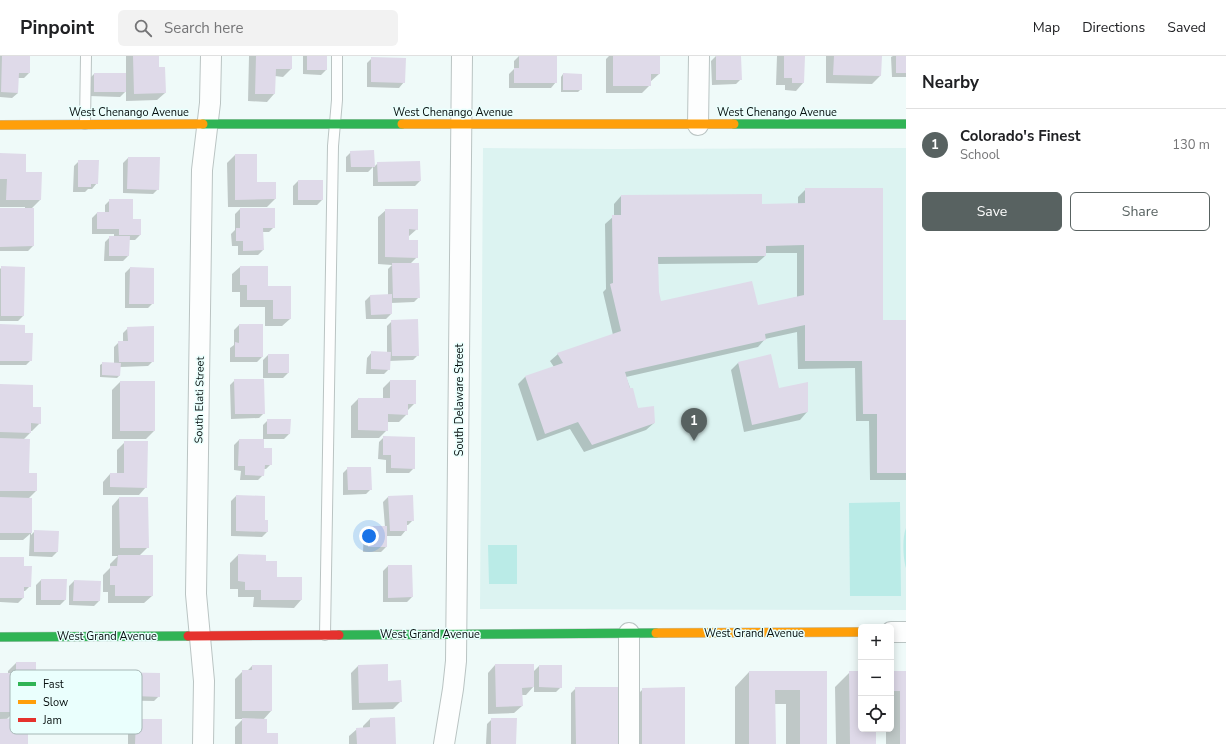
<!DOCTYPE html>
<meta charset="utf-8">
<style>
body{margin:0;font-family:"Nunito Sans",sans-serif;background:#f2f2f2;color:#202124}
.controls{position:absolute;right:12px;bottom:12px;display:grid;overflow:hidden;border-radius:6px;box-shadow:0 2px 10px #0003}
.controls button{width:36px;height:36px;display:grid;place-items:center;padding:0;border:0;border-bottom:1px solid #e0e0e0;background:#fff;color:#202124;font:20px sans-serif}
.you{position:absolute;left:369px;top:480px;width:14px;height:14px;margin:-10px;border:3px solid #fff;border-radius:50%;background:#1a73e8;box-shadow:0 0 0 6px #1a73e833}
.badge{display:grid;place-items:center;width:26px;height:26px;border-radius:50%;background:#586261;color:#fff;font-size:13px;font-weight:700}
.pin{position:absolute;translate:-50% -33px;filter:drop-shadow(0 1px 2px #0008)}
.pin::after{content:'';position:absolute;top:21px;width:14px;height:12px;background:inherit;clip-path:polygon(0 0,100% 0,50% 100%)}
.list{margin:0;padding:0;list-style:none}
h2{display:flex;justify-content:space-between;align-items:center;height:52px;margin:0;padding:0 16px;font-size:17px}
h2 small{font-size:13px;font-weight:400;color:#757577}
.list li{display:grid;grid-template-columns:26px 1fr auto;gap:12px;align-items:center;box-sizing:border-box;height:72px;padding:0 16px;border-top:1px solid #e0e0e0}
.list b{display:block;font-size:15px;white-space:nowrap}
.list p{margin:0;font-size:13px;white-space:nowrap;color:#757577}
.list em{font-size:13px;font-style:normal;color:#757577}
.actions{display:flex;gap:8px;padding:12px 16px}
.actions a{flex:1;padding:9px 0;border:1px solid #586261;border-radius:6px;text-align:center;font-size:14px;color:#586261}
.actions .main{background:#586261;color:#fff}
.icon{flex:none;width:22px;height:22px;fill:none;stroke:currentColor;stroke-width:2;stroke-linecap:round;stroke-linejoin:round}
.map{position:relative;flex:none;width:906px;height:688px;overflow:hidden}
header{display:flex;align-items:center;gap:24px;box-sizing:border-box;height:56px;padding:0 20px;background:#fff;border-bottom:1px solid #e0e0e0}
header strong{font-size:19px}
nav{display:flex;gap:22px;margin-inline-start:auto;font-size:14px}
.search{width:280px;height:36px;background:#f2f2f2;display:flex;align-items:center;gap:10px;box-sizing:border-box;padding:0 14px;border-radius:6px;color:#757577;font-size:15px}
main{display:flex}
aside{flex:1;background:#fff}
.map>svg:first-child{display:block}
.built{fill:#dcf3f1}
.green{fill:#baebe7}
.shadow{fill:#0003;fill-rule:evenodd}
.building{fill:#dfdae9;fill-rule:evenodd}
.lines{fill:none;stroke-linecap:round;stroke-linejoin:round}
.lane-casing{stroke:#bac4c3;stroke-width:12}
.street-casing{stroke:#bac4c3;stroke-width:22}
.fast-casing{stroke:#bac4c3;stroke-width:10}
.slow-casing{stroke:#bac4c3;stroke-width:10}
.jam-casing{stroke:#bac4c3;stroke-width:10}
.lane{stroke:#fdfefe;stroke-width:10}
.street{stroke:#fdfefe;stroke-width:20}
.fast{stroke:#30b455;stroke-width:9}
.slow{stroke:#ff9f0a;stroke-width:9}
.jam{stroke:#e5322d;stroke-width:9}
.labels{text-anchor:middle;stroke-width:3;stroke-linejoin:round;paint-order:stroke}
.street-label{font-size:11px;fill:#07100f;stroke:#eafffd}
.key{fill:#eafffd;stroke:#a6b7b6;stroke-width:1}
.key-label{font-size:11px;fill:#07100f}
</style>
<header>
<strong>Pinpoint</strong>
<div class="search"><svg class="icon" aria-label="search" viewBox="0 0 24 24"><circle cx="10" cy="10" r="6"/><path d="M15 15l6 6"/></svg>Search here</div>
<nav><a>Map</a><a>Directions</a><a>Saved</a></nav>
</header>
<main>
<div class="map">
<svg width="906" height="688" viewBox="0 0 906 688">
<rect width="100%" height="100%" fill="#effaf9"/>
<!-- built -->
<path class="built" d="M483 92 614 93 906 92V554L480 553Z"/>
<!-- green -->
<path class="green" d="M900 446 901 540H850L849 447Z
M906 472V512C903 502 902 482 906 472Z
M488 489H517V528H489Z"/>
<!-- shadow -->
<path class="shadow" d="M0 0H29V17L24 22H18V37L12 42 0 41Z
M126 0H158V12L165 37 157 44 126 45V35L120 41 89 40V23L94 18H126Z
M249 0H291V13L283 21 275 20 274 38 267 46 248 45Z
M303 0H326V14L321 19 303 18Z
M519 0H556V26L551 32H509V18L514 13V5Z
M609 0H659V18L650 26V29L642 37H606V3Z
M716 0H740L741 23 736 28 712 29 711 5Z
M777 0H804L803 27 796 35 785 34V29H776Z
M826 0H881L880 20 872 28 826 27Z
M893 0H906V21H892L891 1Z
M372 2 404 26 399 32 367 31V7Z
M563 18 581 33 578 36H561V21Z
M351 96 374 111 378 107 420 125 415 130H373V111L368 116H346V101Z
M0 99 25 117 40 144 31 153 33 190 28 195H0V154L25 153V151H0Z
M235 99 256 127 275 143 267 151H228L227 107Z
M128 102 158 133 153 138 123 137V107Z
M79 105 97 127 92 133H88L85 136H73L74 110Z
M298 125 322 144 317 149H293V130Z
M806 133 882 265 906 264V424H870L869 365H856L855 312 798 313 797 276 765 283 758 291 626 321 638 353 654 367 646 374 584 396 570 373 537 385 518 328 525 321 554 311 550 305 558 298 613 279 603 236 606 233 605 168 614 160V148L621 140 761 149 798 148V141ZM765 197H797V241L757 251 660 246 658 236 657 208 757 207 765 200Z
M110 144 132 164 140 179 135 184H128V200L123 205H104L105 186 110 181H114V178H92V162L97 157H105V149Z
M240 153 274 171 269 176H263V194L258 199H238V190H232L231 178 235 174V158Z
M386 154 417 173 408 181V185L417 201 410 208 419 241 414 246 391 247V258L386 263H366L365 245 370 240 388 239V213L392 209 378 208V161Z
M2 211 24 212 23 260 18 265H0V213Z
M240 211 267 231 290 263 282 270H265V251H240V236H232V218Z
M130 212 153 247 148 252H125V217Z
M392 265 418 299 413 304 389 305V313L384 318H366L367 302 372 296 387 297V270Z
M0 269 31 304 26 309H0Z
M239 269 262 301 257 306H230V292L234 289V274Z
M128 272 153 305 148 310 120 311 119 320 117 322 100 321V309L103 307 114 308V291L119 286H123V277Z
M268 299H288V317L283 322H263V304Z
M738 307 778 333 807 356 800 364 744 376 731 314Z
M235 324 264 357 259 362 231 363 230 329Z
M390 325 415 347 407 355V358L399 366H387V374L379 382H351V350L358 343H383V332Z
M120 326 154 375 146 383H112V334Z
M0 329 32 352 40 367 32 375H30V377L23 384 28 418 36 435 28 443H31V479L35 475 57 496 52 501 29 500 30 478 23 484H0Z
M268 364 289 378 284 383H263V393L271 408 266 413H263V419L258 424H240L241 415 234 414V389L239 384H263V369Z
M384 381 414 412 409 417H386V404L378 403 379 386Z
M125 386 146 431 139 439H103V426L110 418H117V394Z
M348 412 371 433 366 438 343 439V417Z
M236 440 264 465 267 476 262 481 231 480V445Z
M388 441 413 464 408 469H406V474L401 480H386V491L381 496H363L364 476 369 471H385L383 446Z
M119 442 148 491 139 500 152 540 144 547H108V536H103V519L110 512V508L118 500H112V450Z
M238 499 265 500V506L276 522 301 544 294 552 253 551 254 541H238V533H230V507Z
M0 502 23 511 30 530 25 535H23V542L18 547 0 546Z
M388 510 412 541 407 546H383V515Z
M41 524 65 544 60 549H36V529Z
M74 525 99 545 94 550 69 549V530Z
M16 607 35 627 27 634H14V656L6 664 27 688H0V618H8V615Z
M495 609 533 616 539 610 561 631 556 636H534V630L526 639H522V650L514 657 488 658V617Z
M252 610H271V655L263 664 266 678 277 688H235V671L243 663H235V623L243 615H247Z
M358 610 387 626 401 645 393 653 352 654 351 617Z
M749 616H826V688H786V648H774L775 688H735V631Z
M850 616H861V673H875V688H836L835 631Z
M891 616H906V688H886V673H891Z
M110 617 159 640 154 645 104 644 105 622Z
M576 632 618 688H571V637Z
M643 633 684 688H638V638Z
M370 663 395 688H349V680L357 673H363V670Z
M492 663 515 688H486L487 668Z
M136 664 161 688H128V671Z"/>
<!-- building -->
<path class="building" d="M2 0H30V17H19L18 37 1 36Z
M133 0H159V11H165L166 37 134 38Z
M256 0H292V13H276L275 38H255Z
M307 0H327V14H307Z
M519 0H557V27H514V12H519Z
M613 0H660V18H651V30H613Z
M716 0H741L742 24H716Z
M784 0H805L804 27H792V22H784Z
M834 0H882L881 20 833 19Z
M896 0H906V17H896Z
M371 1 406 2 405 27 371 26Z
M94 17H126V36H94Z
M563 17 582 18V34H563Z
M374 94 375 111H351L350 95Z
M0 97 26 98V116H42L41 144H6L7 123H0Z
M235 98H257V126H276V143L235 144Z
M128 101H160L159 134 127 133Z
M78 104H99L98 128H91V131H78Z
M420 105 421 125 378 126 377 106Z
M298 124H323V144H298Z
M805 132H883V264H906V417H877V358H863L862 305H805V269L765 278 766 284 625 316 630 332H633L638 352 654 350 655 367 592 389 578 366 545 378 525 320 563 307 557 297 621 275 610 228 613 227 612 159H621V139L762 138V148L805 147ZM804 189V239L758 249 752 225 661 245 659 236 658 201 766 200V190Z
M109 143H133V163H141V179H119V173H97V156H109Z
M0 152H34V190L0 191Z
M240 152H275V172H263L264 194 243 195V185H236V172H240Z
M385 153H418V174L409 173V184H418V202L385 201Z
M109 180H130L129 200H109Z
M392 207H419L420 242H393Z
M1 210 25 211 24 260H1Z
M240 210H268V230H291V263H273V244H247V229H240Z
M130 211 154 212V248H129Z
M392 238V258L371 259 370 239Z
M418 263 419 300H392L391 264Z
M0 268 25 269V277H33L32 305H0Z
M239 268H263V301H235V286L239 287Z
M154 270V306H119L118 285H128L127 271Z
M371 295 391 296 390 314 371 313Z
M268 298H289V317H268Z
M771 298 779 332 808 326V356L752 369 738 306Z
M102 306 121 307 120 320 102 319Z
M234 323H264L265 358H235Z
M390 324H416V348H408V359L388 358V375L358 374V342H390Z
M120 325H155V375H120Z
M0 328 33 329V351H41V368L31 367V377L0 376Z
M267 363H291L290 378H267Z
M383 380 415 381V413L391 412V399H383Z
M0 382 30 383 29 417H37V435H0Z
M239 383H264V392H272V409H265L264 420 245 419V410H238Z
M124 385H148L147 432 110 431V417H124Z
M347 411H371L372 434H348Z
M236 439 265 440V464H268V476L236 475Z
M413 439 414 465H407V475H390L388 440Z
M0 441 32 442V477H0Z
M119 441H148L149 492H120Z
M368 470H387V491H368Z
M34 474 59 475 58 496H34Z
M238 498 266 499V505H277V521H302V544H261V534H245V526L238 525Z
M118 499H153V540H115V529H110V510H117Z
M0 501H24V510H32L31 531H24V542H0Z
M388 509H412L413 541 388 542Z
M41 523H67L66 544H41Z
M74 524 101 525 100 545H73Z
M16 606H36V627H15V656H0V617H16Z
M388 608V625L401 624 402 646 359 647 358 609Z
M495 608H534V631L522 632 523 650 496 651Z
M252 609H272V655H242V614H252Z
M539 609H562V632L539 631Z
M749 615H827V688H800V634H775L776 688H749Z
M849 615H861V673H876V688H850Z
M891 615H906V688H900V635H891Z
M109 616 160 617V641L109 639Z
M575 631H619V688H576Z
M685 631V688H642V632Z
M395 661 396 688H357L356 672 370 671V662Z
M20 662V677H28V688H0V663Z
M242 662 267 663V677H278V688H242Z
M491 662H517L516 688H491Z
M136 663H162V688H135Z"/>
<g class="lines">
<!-- lane casing -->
<g class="lane-casing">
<path id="lane" d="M85 68 86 0
M325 579 333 90 337 44V0"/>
</g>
<!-- street casing -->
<g class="street-casing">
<path id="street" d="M698 69 699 0
M891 576H906
M203 688 204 625 196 538 202 114 210 47 211 0
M444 688 453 633 456 605 462 0
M629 688V577"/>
</g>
<!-- fast casing -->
<g class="fast-casing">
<path id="fast" d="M203 68H402
M734 68H906
M339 579 656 577
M0 581 188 580"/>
</g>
<!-- slow casing -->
<g class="slow-casing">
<path id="slow" d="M402 68H734
M0 69 203 68
M656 577 861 576"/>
</g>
<!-- jam casing -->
<g class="jam-casing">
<path id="jam" d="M188 580 339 579"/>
</g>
<!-- lane -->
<use href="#lane" class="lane"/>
<!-- street -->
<use href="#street" class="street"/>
<!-- fast -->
<use href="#fast" class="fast"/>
<!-- slow -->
<use href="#slow" class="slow"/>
<!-- jam -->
<use href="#jam" class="jam"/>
</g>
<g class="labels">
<!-- street labels -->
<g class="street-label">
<text x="129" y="60">West Chenango Avenue</text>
<text x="453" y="60">West Chenango Avenue</text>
<text x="777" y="60">West Chenango Avenue</text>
<text transform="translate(199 344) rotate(-89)" y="4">South Elati Street</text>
<text transform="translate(459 344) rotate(-90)" y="4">South Delaware Street</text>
<text x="754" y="581">West Grand Avenue</text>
<text x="430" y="582">West Grand Avenue</text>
<text x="107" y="584">West Grand Avenue</text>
</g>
</g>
<!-- legend -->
<rect x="10" y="614" width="132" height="64" rx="6" class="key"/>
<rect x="18" y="626" width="18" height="4" fill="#30b455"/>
<rect x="18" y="644" width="18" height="4" fill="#ff9f0a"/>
<rect x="18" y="662" width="18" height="4" fill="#e5322d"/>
<g class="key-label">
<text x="43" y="632">Fast</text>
<text x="43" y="650">Slow</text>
<text x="43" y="668">Jam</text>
</g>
</svg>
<div class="controls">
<button>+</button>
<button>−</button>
<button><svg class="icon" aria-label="locate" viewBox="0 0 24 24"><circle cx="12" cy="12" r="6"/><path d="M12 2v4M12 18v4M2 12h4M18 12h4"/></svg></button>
</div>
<div class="you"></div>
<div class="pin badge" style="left:694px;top:385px">1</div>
</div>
<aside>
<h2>Nearby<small></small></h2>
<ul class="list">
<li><span class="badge">1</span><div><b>Colorado's Finest</b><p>School</p></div><em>130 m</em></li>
</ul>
<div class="actions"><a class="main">Save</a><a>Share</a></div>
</aside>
</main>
